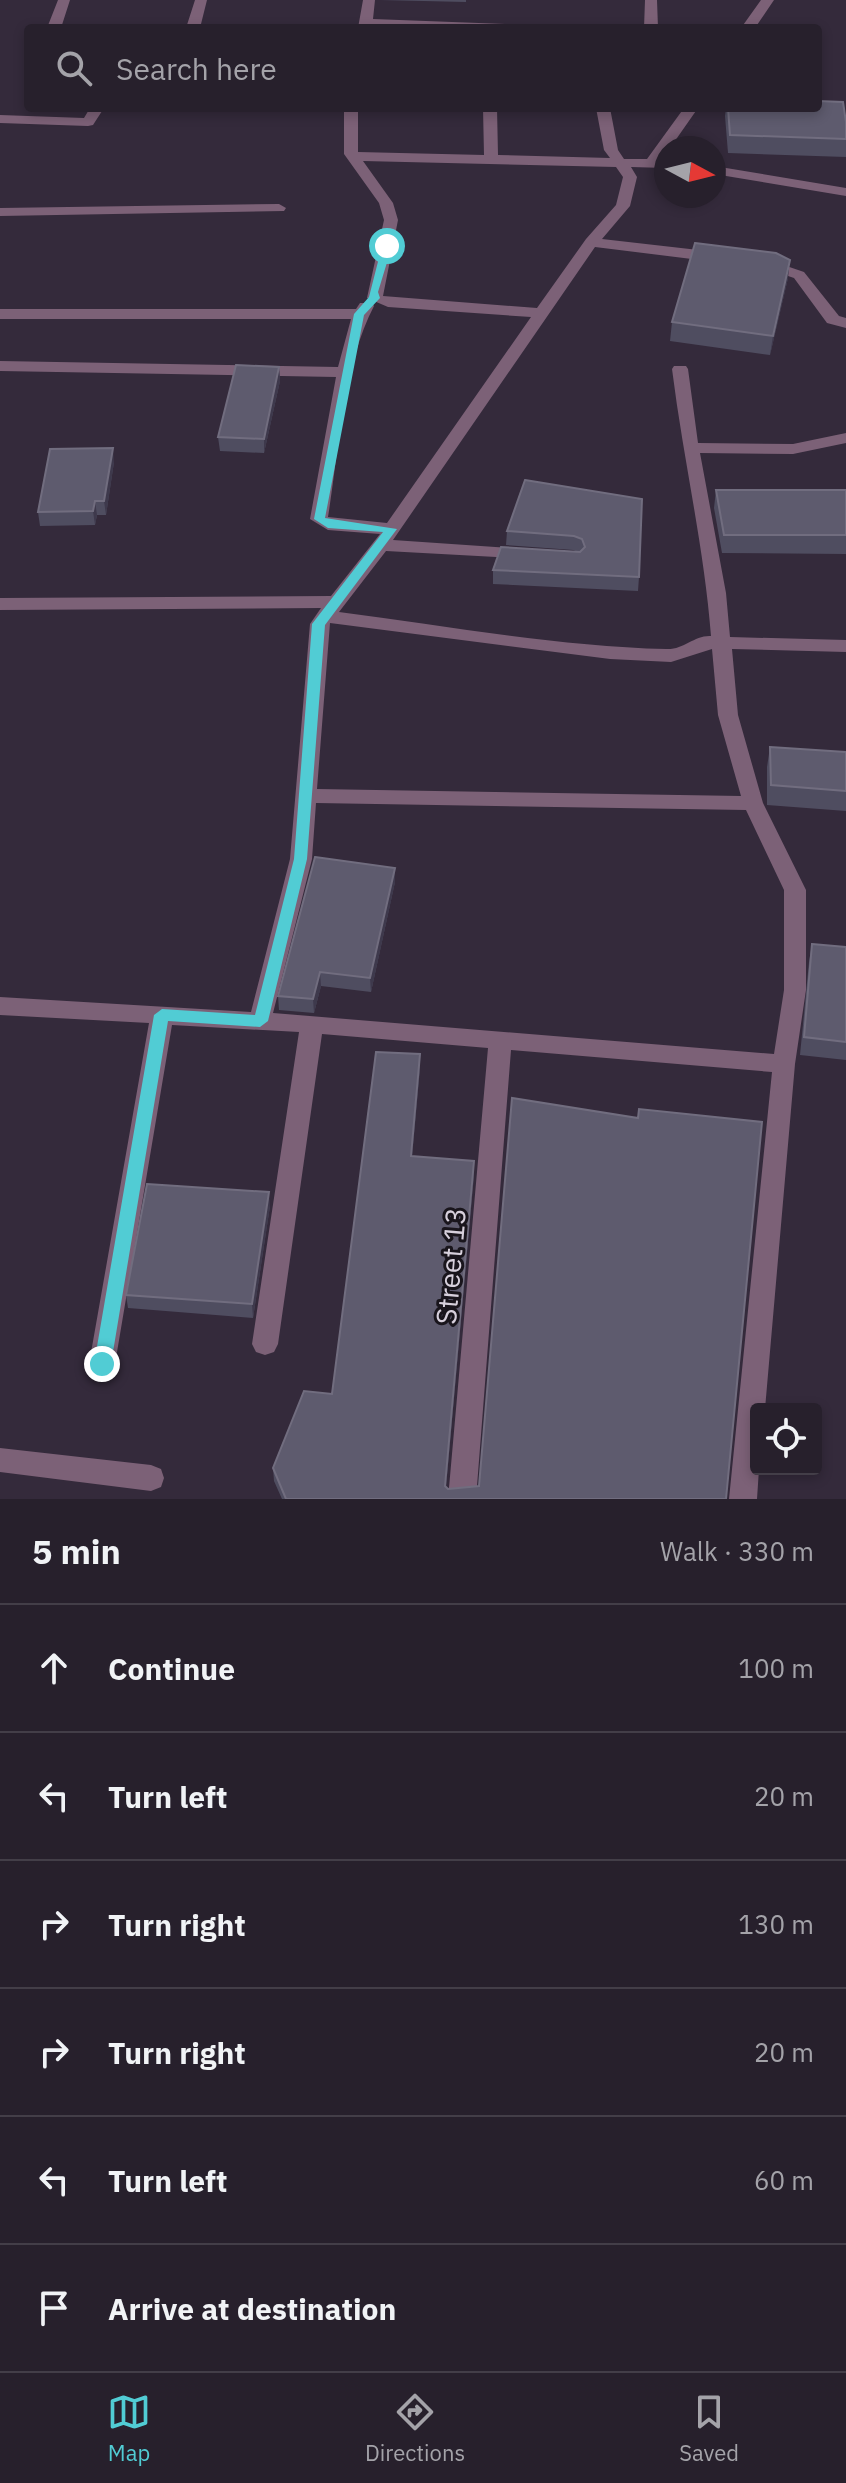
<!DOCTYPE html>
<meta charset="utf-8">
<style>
body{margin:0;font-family:"IBM Plex Sans",sans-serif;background:#2f2834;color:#f1f3f6}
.controls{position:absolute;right:24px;bottom:24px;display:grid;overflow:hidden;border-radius:8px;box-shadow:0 4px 12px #0003}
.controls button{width:72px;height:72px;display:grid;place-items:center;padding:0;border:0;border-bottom:2px solid #433e48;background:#27202c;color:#f1f3f6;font:40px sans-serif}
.compass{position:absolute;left:654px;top:136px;width:72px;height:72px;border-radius:50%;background:#27202c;box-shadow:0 4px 12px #0003;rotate:97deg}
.stop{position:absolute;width:24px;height:24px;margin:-18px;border:6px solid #51ccd4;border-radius:50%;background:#fff}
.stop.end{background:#51ccd4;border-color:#fff;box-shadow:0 2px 8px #0008}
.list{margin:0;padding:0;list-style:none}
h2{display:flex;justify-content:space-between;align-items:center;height:104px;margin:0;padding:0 32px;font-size:34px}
h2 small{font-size:26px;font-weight:400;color:#a4a3a9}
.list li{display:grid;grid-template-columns:52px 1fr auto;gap:24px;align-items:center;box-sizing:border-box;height:128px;padding:0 32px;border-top:2px solid #433e48}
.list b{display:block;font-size:30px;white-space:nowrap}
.list em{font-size:26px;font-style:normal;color:#a4a3a9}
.icon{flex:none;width:44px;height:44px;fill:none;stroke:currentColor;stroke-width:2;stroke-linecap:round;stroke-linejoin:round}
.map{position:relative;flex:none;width:846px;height:1499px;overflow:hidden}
.search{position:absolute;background:#27202c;box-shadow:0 4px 12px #0003;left:24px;right:24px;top:24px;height:88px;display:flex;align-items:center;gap:20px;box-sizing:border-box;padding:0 28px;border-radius:8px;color:#a4a3a9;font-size:30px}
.sheet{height:872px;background:#27202c}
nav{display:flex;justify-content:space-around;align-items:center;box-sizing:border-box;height:112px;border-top:2px solid #433e48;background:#27202c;font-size:22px;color:#a4a3a9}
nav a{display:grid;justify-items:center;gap:4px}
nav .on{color:#51ccd4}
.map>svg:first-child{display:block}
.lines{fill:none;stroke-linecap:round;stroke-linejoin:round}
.minor{fill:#7c6177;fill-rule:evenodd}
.wall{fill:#4f4d60}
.shaded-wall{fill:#3e394c}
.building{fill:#5e5b6e;stroke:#716d7f;stroke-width:2}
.route{fill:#51ccd4}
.labels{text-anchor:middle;stroke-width:6;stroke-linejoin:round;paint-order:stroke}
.near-street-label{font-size:28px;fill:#d7d0dc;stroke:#19151c}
</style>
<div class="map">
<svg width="846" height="1499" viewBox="0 0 846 1499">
<rect width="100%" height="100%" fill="#342a3b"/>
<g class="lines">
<!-- minor -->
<path class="minor" d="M58 0H70L61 28H47Z
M195 0H207L200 28H186Z
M363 0H375L373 19 505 24 512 28H358Z
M645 0H657L658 28H644Z
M761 0H774L755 28H741Z
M90 108H104L93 125 88 126 0 123V115L84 118Z
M344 108H358V152L484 155 483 108H497L498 155 610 158 604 150 596 108H610L618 150 624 159H647L684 108H698L670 148H666L661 160H666V168L631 167 637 177 630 206 602 239 716 252 724 257 716 262 595 247 393 540 525 549 534 555 531 559 386 551 339 612C447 626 557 646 666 649 684 650 694 635 711 636 704 546 683 458 672 369L674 366H686L688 369 698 443 793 444 846 433V443L793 454 700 453 726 593 730 637 846 640V652L732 649 738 715 763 803 806 890V990L795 1064 765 1409H756V1469H759L757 1499H729L772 1072 511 1050 476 1499H448L488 1048 322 1034 278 1344 274 1352 265 1355 256 1352 252 1344 299 1032 172 1025 115 1364 111 1372 102 1376 93 1372 89 1364 149 1023 0 1015V997L251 1012 290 859 310 624 321 608 0 610V598L331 596 380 534 328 530 310 519 336 377 0 371V361L338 367 351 319H0V309H356L360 303H372L374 306C343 365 339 450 328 517L387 523 531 317 388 307 367 298 384 220 379 203 344 154ZM363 161 616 167 623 177 616 205 586 239 537 308 383 296 398 220 393 203ZM330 623 610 659 671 662 712 649 718 715 741 796 317 789ZM316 803 746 810 784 890V990L774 1054 273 1013 312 859Z
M714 166 846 188V196L714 174Z
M279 204 286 208 284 211 0 216V208Z
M763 258 804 272 839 316 846 318V328L827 323 794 278 758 266 755 263Z
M0 1448 151 1465 161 1469 164 1478 161 1487 151 1491 0 1472Z"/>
</g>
<!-- wall -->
<path class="wall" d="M380 0H466V2Z
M726 108H818L846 122V157L728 153 725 116Z
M788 278 770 355 670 341 672 322Z
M279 367 280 381 264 453 220 451 218 437Z
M114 462 106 515H97L95 525 40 526 38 512Z
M525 480 639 577 638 591 493 584V570L578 552 573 550 506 545 507 531Z
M716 490H846V554L722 553 714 508Z
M770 747 846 752V811L767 805V767Z
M395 868V882L371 992 321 986 314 1013 279 1010 278 996Z
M812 944 846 947V1060L800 1055 809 962Z
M420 1068 412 1156 474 1175 446 1487 448 1489 726 1499H282L274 1481 273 1468 332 1394Z
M270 1206 253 1318 128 1308 126 1295Z"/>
<!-- shaded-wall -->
<path class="shaded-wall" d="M790 260 788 278 770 355 773 336Z
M279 367 280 381 264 453V439Z
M113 448 114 462 106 515 104 501Z
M95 501 97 515 95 525 93 511Z
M395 868V882L371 992 370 978Z
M320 972 321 986 314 1013 313 999Z
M420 1054V1068L411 1170V1156Z
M474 1161V1175L445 1499V1486Z
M269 1192 270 1206 253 1318 252 1304Z"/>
<!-- building -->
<path class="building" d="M818 101 843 102 846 122V139L730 135 728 108H818Z
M695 243 776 253 790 260 773 336 672 322Z
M236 365 279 367 264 439 218 437Z
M113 448 104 501H95L93 511 38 512 50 449Z
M525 480 642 499 639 577 493 570 501 547 580 552 585 547 582 539 574 536 507 531Z
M716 490H846V535H724Z
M770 747 846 752V791L771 785Z
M315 857 395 868 370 978 320 972 313 999 278 996Z
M812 944 846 947V1042L804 1037Z
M376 1052 420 1054 411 1156 474 1161 445 1486 448 1489 479 1486 512 1098 638 1118 639 1109 762 1122 726 1499H286L273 1468 304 1391 332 1394Z
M147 1184 269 1192 252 1304 126 1295Z"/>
<!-- route -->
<path class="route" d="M387 243 392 246 378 292 380 298 364 315 325 518 397 529 325 625 307 859 268 1021 260 1027 168 1021 111 1364 102 1371 94 1364 154 1015 162 1009 255 1015 294 859 312 624 383 532 328 528 314 519 354 314 369 297 382 246Z"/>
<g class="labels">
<!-- near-street labels -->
<g class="near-street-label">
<text transform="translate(451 1266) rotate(-85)" y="10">Street 13</text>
</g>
</g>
</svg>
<div class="controls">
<button><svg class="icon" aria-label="locate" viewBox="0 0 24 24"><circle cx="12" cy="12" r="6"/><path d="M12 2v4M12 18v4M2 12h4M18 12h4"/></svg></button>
</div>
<svg class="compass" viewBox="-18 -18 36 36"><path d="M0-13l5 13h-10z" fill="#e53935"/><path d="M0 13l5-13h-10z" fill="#a4a3a9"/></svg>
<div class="stop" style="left:387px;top:246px"></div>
<div class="stop end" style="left:102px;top:1364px"></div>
<div class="search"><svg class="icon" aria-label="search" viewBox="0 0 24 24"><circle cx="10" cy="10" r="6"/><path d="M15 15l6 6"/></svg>Search here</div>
</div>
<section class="sheet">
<h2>5 min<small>Walk · 330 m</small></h2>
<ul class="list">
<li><svg class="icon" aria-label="ahead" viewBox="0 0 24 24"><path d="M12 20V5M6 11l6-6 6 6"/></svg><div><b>Continue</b></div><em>100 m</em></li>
<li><svg class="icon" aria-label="left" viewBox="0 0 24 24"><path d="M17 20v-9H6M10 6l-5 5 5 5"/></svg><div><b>Turn left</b></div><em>20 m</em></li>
<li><svg class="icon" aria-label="right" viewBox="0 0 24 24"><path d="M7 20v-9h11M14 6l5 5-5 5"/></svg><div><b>Turn right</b></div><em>130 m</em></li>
<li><svg class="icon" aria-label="right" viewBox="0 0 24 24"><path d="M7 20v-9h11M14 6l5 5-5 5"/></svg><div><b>Turn right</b></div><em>20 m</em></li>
<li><svg class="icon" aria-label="left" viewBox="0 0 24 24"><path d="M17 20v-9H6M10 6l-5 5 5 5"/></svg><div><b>Turn left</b></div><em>60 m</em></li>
<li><svg class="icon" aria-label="arrive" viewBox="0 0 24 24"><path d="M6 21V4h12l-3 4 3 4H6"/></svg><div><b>Arrive at destination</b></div></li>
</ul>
</section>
<nav>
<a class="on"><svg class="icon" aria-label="map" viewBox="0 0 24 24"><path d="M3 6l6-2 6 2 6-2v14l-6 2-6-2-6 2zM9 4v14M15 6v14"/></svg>Map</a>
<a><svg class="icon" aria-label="directions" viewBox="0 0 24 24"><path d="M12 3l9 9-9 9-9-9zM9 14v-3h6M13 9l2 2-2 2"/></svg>Directions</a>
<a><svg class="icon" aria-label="saved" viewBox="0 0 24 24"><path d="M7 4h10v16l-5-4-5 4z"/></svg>Saved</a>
</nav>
